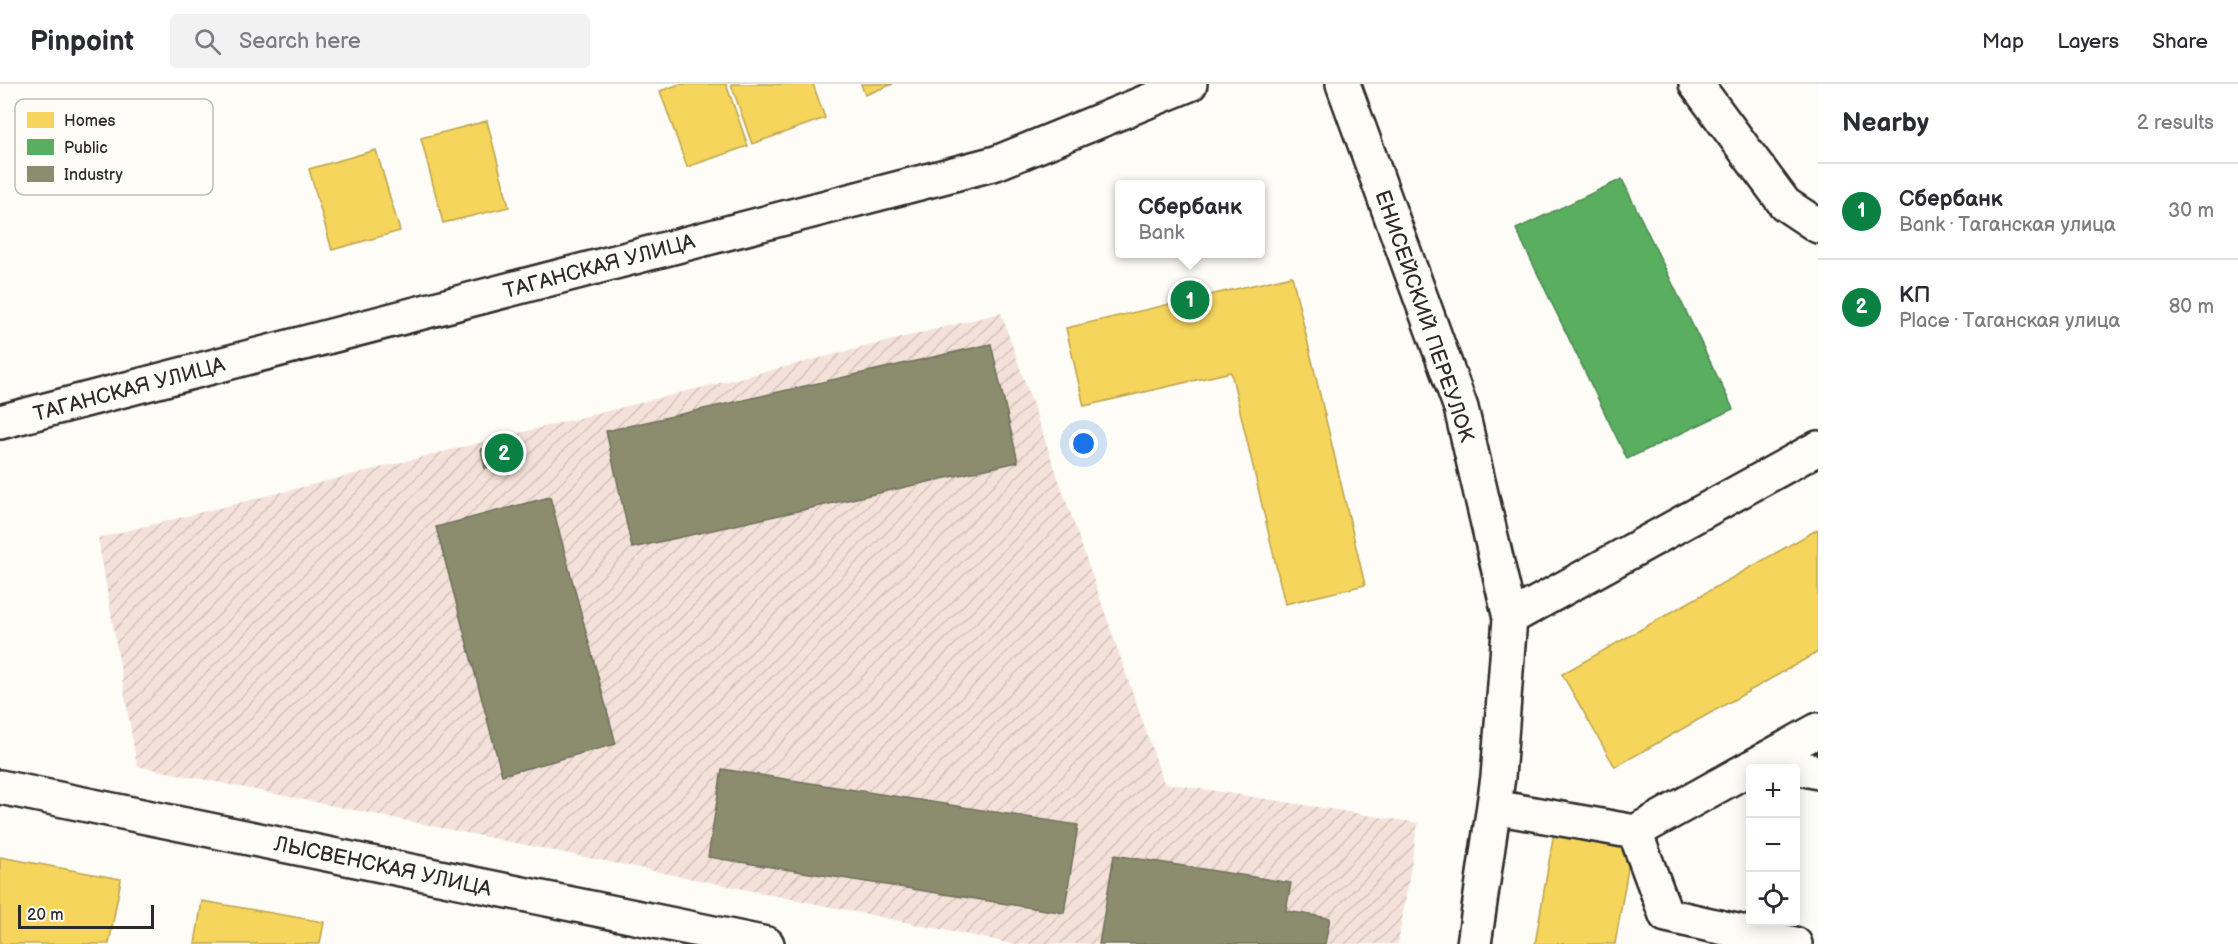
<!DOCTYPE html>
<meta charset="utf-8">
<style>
body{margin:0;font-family:"Balsamiq Sans",sans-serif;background:#f2f2f3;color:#2b2b33}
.controls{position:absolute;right:18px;bottom:18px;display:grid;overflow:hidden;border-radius:6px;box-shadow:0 3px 15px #0003}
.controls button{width:54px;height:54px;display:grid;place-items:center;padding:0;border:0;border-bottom:2px solid #e1e1e2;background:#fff;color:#2b2b33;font:30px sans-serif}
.scale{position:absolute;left:18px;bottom:15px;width:136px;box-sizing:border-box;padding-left:6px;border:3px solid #2b2b2b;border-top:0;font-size:16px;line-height:21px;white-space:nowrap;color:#2b2b2b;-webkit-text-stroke:4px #fdfcf7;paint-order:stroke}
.you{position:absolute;left:1084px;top:360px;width:21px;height:21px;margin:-15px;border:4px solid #fff;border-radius:50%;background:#1a73e8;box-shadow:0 0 0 9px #1a73e833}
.badge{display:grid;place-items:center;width:39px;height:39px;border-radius:50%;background:#0b8043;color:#fff;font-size:20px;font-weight:700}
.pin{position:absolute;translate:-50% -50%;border:3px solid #fff;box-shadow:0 2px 6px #0006}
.popup{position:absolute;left:1115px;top:96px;width:150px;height:78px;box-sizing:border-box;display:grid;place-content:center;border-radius:6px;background:#fff;filter:drop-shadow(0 2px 4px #0005);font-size:20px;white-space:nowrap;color:#7c7c81}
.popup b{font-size:22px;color:#2b2b33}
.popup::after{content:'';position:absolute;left:50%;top:100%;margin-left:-12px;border:12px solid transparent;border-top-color:#fff}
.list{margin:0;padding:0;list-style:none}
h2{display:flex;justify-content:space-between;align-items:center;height:78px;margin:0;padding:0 24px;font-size:26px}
h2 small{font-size:20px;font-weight:400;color:#7c7c81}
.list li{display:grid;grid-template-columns:39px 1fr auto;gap:18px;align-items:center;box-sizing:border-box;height:96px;padding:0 24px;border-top:2px solid #e1e1e2}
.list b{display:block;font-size:22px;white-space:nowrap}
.list p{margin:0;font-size:20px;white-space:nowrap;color:#7c7c81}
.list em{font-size:20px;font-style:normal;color:#7c7c81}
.icon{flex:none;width:33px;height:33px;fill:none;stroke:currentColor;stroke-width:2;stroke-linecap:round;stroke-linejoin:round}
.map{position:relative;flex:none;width:1818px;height:860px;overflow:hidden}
header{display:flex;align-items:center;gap:36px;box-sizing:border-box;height:84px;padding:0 30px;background:#fff;border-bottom:2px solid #e1e1e2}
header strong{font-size:28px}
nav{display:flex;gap:33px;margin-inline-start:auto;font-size:21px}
.search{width:420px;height:54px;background:#f2f2f3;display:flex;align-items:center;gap:15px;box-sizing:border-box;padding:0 21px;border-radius:6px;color:#7c7c81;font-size:22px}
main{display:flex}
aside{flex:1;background:#fff}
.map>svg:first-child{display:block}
.industrial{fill:url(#industrial-furrows)}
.homes{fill:#f6d55c;stroke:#b9a24d;stroke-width:1.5}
.public{fill:#5aae61;stroke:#4c8751;stroke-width:1.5}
.industry{fill:#8c8c6e;stroke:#6f6f5a;stroke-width:1.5}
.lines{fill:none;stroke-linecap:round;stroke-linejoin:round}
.minor-casing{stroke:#2b2b2b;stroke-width:38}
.major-casing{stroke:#2b2b2b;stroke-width:38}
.minor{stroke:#fdfcf7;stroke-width:33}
.major{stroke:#fdfcf7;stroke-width:33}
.labels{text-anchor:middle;stroke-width:6;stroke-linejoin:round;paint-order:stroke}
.street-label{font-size:21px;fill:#2b2b2b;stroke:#fdfcf7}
.key{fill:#fdfcf7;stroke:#bebdba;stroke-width:1.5}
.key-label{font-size:16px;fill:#2b2b2b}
</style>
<header>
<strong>Pinpoint</strong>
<div class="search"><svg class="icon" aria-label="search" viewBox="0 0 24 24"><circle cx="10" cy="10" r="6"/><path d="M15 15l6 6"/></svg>Search here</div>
<nav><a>Map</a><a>Layers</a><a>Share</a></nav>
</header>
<main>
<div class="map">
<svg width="1818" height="860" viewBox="0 0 1818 860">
<defs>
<pattern id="industrial-furrows" width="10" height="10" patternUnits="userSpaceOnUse" patternTransform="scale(1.5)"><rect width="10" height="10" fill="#f4e2da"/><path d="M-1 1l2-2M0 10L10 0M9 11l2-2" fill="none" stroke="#d1c2bb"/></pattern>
</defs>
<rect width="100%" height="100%" fill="#fdfcf7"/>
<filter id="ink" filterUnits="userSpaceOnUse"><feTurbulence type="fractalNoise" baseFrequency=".0167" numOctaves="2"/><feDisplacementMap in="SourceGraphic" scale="12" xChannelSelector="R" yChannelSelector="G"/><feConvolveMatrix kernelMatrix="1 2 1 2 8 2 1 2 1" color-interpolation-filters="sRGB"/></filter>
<g filter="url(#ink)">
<!-- industrial -->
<path class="industrial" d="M1001 229 1164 699 1418 739 1398 860H1013L137 682 98 454Z"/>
<!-- homes -->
<path class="homes" d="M680 0H726L748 62 687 83 660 7Z
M731 0H813L825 34 752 60Z
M861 0H893L865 11Z
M487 37 509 123 443 139 421 54Z
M376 66 400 147 332 166 309 85Z
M1292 192 1365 501 1285 520 1231 288 1084 322 1066 244Z
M1818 445V568L1615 683 1562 590Z
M1554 748 1632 761 1615 860H1535Z
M0 773 121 795 109 860H0Z
M202 817 324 838 320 860H195Z"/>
<!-- public -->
<path class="public" d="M1622 95 1733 325 1627 375 1516 145Z"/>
<!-- industry -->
<path class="industry" d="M991 260 1018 378 632 464 606 347Z
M523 355 527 374 485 384 481 365Z
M550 413 616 660 502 691 436 443Z
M722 685 1078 741 1064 829 708 773Z
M1114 771 1291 799 1286 827 1330 834 1325 860H1099Z"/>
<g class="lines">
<!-- minor casing -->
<g class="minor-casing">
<path id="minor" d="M1343 0 1461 324 1510 534 1498 693 1474 860
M1696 0 1785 120 1818 142
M1510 534 1818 364
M1764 676 1818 688
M0 703 767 860
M1494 723 1635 748 1818 646
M1635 748 1666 831 1795 860"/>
</g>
<!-- major casing -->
<g class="major-casing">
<path id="major" d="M0 338 996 79 1190 0"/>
</g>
<!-- minor -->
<use href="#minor" class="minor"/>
<!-- major -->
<use href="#major" class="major"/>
</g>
</g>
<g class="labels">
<!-- street labels -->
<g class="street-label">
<text transform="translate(599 182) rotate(-15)" y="7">ТАГАНСКАЯ УЛИЦА</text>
<text transform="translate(1425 232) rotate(71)" y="7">ЕНИСЕЙСКИЙ ПЕРЕУЛОК</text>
<text transform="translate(129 305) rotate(-15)" y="7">ТАГАНСКАЯ УЛИЦА</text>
<text transform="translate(383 782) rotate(12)" y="7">ЛЫСВЕНСКАЯ УЛИЦА</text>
</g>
</g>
<!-- legend -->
<rect x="15" y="15" width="198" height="96" rx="9" class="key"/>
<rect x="27" y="28" width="27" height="16" fill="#f6d55c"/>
<rect x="27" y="55" width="27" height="16" fill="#5aae61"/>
<rect x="27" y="82" width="27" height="16" fill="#8c8c6e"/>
<g class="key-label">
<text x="64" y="42">Homes</text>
<text x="64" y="69">Public</text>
<text x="64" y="96">Industry</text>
</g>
</svg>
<div class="controls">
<button>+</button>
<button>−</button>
<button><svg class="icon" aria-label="locate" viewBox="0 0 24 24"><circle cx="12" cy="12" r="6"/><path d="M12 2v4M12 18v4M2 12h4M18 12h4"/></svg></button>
</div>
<div class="scale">20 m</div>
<div class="you"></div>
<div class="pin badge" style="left:1190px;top:216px">1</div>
<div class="popup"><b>Сбербанк</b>Bank</div>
<div class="pin badge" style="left:504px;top:369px">2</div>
</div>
<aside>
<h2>Nearby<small>2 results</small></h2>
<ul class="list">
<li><span class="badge">1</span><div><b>Сбербанк</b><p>Bank · Таганская улица</p></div><em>30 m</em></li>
<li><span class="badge">2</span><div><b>КП</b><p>Place · Таганская улица</p></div><em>80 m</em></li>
</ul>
</aside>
</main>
